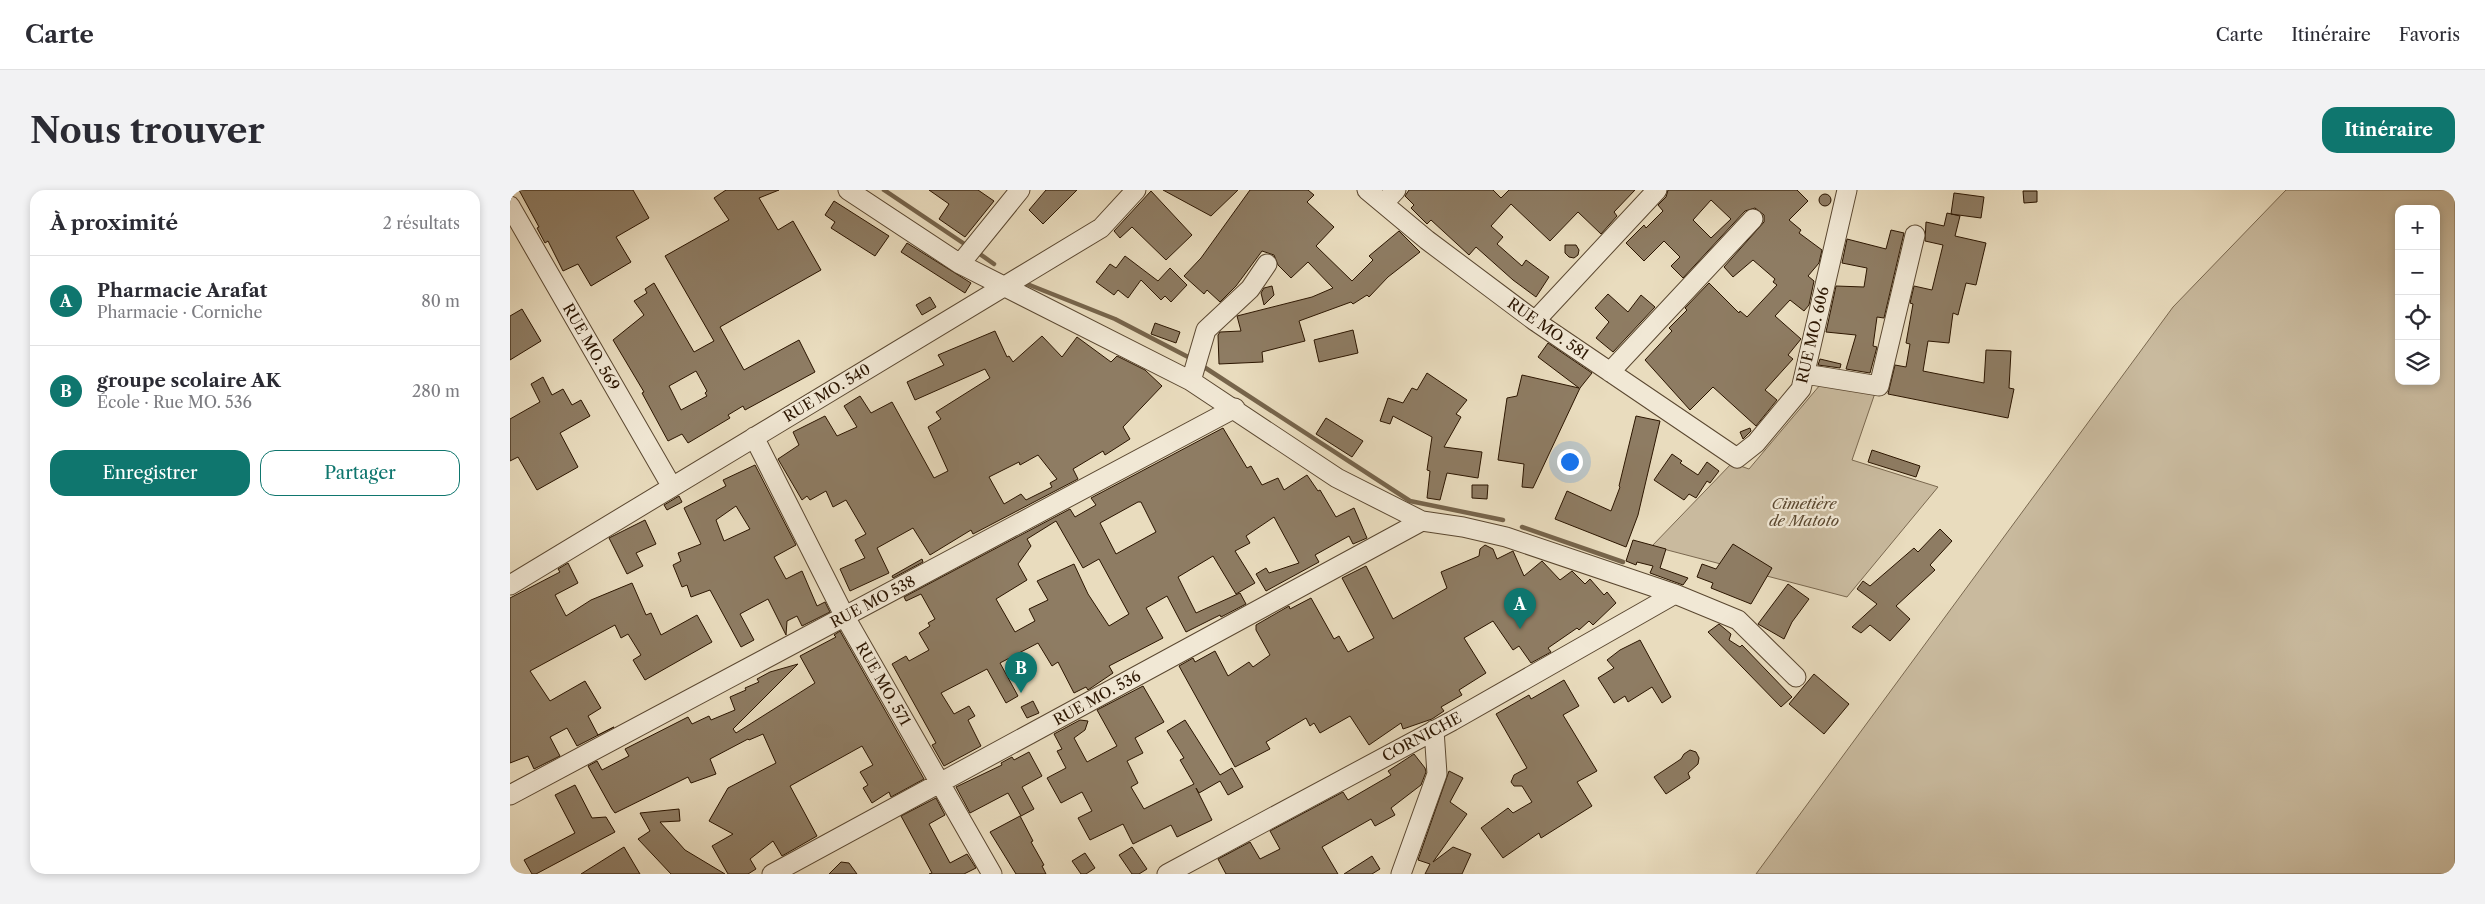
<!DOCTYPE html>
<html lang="fr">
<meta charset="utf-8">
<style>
body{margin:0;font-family:"Libre Caslon Text",serif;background:#f2f2f3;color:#2b2b33}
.controls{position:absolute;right:15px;top:15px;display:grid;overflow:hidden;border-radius:10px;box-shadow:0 2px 8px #0003}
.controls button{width:45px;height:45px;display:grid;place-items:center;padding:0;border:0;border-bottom:1px solid #e1e1e2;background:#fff;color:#2b2b33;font:25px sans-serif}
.you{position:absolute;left:1059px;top:271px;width:18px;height:18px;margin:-12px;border:4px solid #fff;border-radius:50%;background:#1a73e8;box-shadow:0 0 0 8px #1a73e833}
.badge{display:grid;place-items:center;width:32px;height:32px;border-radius:50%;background:#0f766e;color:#fff;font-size:16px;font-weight:700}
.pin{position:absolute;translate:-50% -41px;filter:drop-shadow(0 1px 2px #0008)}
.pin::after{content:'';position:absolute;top:26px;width:18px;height:15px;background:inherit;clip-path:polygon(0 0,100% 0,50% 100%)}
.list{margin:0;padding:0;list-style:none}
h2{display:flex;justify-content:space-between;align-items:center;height:65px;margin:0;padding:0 20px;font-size:21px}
h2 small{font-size:16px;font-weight:400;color:#7c7c81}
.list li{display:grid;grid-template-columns:32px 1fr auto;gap:15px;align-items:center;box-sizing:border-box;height:90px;padding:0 20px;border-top:1px solid #e1e1e2}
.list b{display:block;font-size:19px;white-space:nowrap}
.list p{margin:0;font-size:16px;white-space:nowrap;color:#7c7c81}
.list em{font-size:16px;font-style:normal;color:#7c7c81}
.actions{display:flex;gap:10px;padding:15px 20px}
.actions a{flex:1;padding:11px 0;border:1px solid #0f766e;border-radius:15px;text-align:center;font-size:18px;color:#0f766e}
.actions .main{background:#0f766e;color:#fff}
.icon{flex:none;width:28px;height:28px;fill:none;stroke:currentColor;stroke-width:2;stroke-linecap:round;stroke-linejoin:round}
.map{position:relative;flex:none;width:1945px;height:684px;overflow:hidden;border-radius:15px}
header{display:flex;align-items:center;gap:30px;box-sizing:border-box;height:70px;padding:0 25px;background:#fff;border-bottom:1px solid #e1e1e2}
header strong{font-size:24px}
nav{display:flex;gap:28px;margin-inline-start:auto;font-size:18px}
.intro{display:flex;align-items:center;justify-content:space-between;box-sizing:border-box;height:120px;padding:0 30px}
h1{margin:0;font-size:35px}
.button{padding:12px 22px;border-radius:15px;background:#0f766e;color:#fff;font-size:18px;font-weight:700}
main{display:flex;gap:30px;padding:0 30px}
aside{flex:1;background:#fff;border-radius:15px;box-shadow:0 2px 8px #0003}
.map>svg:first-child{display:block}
.green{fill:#c9ba9e;stroke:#7a684f;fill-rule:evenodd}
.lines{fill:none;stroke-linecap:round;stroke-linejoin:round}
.stream{stroke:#76644b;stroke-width:4.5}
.building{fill:#8e7c63;stroke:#2b1500;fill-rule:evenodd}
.minor-casing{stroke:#5a4730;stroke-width:21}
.minor{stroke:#f1e8d5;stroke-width:19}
.labels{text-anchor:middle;stroke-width:4.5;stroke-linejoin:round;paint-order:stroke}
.street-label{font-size:15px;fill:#2b1500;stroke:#f1e8d5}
.park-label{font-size:15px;font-style:italic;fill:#5a472f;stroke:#f1e8d5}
</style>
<header>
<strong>Carte</strong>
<nav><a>Carte</a><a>Itinéraire</a><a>Favoris</a></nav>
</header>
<div class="intro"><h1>Nous trouver</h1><a class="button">Itinéraire</a></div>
<main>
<aside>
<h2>À proximité<small>2 résultats</small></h2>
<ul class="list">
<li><span class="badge">A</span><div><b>Pharmacie Arafat</b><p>Pharmacie · Corniche</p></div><em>80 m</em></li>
<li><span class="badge">B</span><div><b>groupe scolaire AK</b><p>École · Rue MO. 536</p></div><em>280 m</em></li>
</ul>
<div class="actions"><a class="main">Enregistrer</a><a>Partager</a></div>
</aside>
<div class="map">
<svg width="1945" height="684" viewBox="0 0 1945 684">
<rect width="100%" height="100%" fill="#e9dcbe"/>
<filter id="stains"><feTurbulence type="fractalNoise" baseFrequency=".004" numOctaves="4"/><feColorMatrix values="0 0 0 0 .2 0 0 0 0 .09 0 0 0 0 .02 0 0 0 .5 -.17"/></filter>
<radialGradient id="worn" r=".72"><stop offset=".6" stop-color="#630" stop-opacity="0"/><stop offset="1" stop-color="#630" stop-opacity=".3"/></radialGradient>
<!-- green -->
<path class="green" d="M1776 0H1945V684H1246L1663 117ZM1889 19H1926V191H1889Z
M1310 195 1365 203 1342 270 1428 297 1337 407 1142 356 1222 273 1239 279Z"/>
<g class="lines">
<!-- stream -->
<path class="stream" d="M374 0 456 55
M467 62 484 74
M512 92 605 129 680 168
M691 175 900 311 993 330
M1012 337 1113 372"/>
</g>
<!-- building -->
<path class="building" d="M9 0H123L139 28 106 47 121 72 81 96 68 74 53 81 38 51 35 53 27 38 29 37Z
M216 0H269L249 8 268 40 283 31 311 80 210 137 234 180 289 150 305 182 235 220 233 216 218 225 220 228 178 253 172 244 158 251 132 203 134 202 103 150 134 125 124 111 137 103 135 99 144 93 184 162 204 151 155 66 219 30 204 8ZM186 181 197 201 195 203 197 206 171 220 159 196Z
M419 0H468L484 11 455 47 429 29 439 14Z
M536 0H567L533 34 519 20Z
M653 0H728L701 26Z
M740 0H798L804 5 797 12 824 37 806 56 842 91 863 70 859 66 889 41 910 62 878 87 859 107 857 105 843 114 841 112 789 131 795 151 752 162 753 172 709 174 708 145 710 142 731 141 727 126 802 107 823 98 798 72 781 88 768 75 764 65 752 61 726 96 710 112 697 100 694 104 674 86 691 68Z
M899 0H983L991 8 999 0H1125L1104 22 1107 26 1091 44 1068 22 1040 51 1001 14 981 36 993 47 987 54 1012 76 1016 70 1039 87 1026 107 1003 90 966 57 959 65 921 30 917 34 901 18 904 15 895 6Z
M1158 0H1287L1298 11 1279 30 1291 40 1289 43 1312 60 1309 73 1298 86 1304 91 1299 115 1294 121 1280 110 1265 126 1291 149 1278 165 1283 169 1255 200 1267 210 1246 236 1203 197 1180 220 1135 170 1162 141 1159 138 1177 120 1175 118 1199 93 1229 123 1230 121 1237 127 1267 95 1263 92 1265 89 1243 70 1223 87 1214 77 1254 32V25L1245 18 1235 21 1173 88 1161 76 1170 67 1154 51 1134 71 1116 53 1134 35 1136 38 1153 21 1148 15 1156 7ZM1201 10 1221 29 1201 48 1183 30Z
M641 1 682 45 656 70 622 37 610 48 604 41Z
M1513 1H1527V12L1514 13Z
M1444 3 1474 7 1471 28 1441 24Z
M1309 10a6 6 0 1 1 12 0a6 6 0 1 1-12 0Z
M324 11 379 46 365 66 321 38 325 32 315 25Z
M1437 23 1450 26 1445 46 1476 53 1466 95 1456 93 1448 125 1443 123 1439 153 1418 151 1413 181 1474 193 1476 160 1501 161 1499 198 1504 199 1498 228 1378 204 1385 175 1396 177 1400 154 1396 153 1403 114 1400 113 1404 96 1422 100 1433 55 1415 51 1416 32 1434 36Z
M1381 40 1394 43 1374 128 1367 127 1363 156 1367 157 1360 183 1336 179 1346 145 1316 142 1326 96 1354 97 1357 78 1332 73 1337 49 1376 59Z
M397 53 461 93 455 103 391 62Z
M1055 55H1066L1069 60 1068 65 1064 68 1059 67 1055 63Z
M615 66 648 91 660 78 677 95 661 112 655 106 651 110 631 90 618 108 608 100 604 105 586 92 600 74 606 78Z
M762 96 764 105 754 115 751 103 754 98Z
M1098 104 1118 122 1131 105 1145 117 1103 162 1086 148 1099 132 1085 118Z
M420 107 426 117 412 125 406 115Z
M12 119 31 151 0 170V126Z
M645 133 670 142 666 153 641 144Z
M843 140 848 163 809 172 804 150Z
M485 141 497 167 499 166 503 172 532 146 552 167 567 147 601 172 607 166 635 180 652 196 613 237 620 249 595 265 593 261 563 279 568 289 463 344 461 340 420 365 403 338 367 358 379 383 340 401 330 379 355 368 345 350 356 344 336 310 323 317 316 301 300 310 297 306 292 310 268 269 289 255 283 242 315 226 327 246 347 237 334 216 350 206 361 223 382 212 424 288 438 281 418 237 431 229 426 222 480 188 475 179 405 210 397 192 434 175 428 165ZM528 265 547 289 540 293 542 297 516 310 511 304 494 314 479 287 509 272 510 275Z
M1038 153 1082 183 1070 198 1023 298 1012 297 1014 274 988 270 997 208 1007 206 1012 185 1069 198 1028 167Z
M1310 169 1331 174 1330 178 1308 175Z
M917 183 957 210 946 224 951 227 934 257 972 262 968 288 937 283 930 310 917 308 920 281 917 280 922 247 883 226 880 234 870 231 878 208 893 213 902 198 907 200Z
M33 187 42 205 53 199 62 215 71 210 80 226 50 243 68 277 27 300 8 267 0 271V229L30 212 21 194Z
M1126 226 1150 231 1128 325 1116 357 1045 329 1057 301 1101 321 1110 297 1109 296Z
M816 228 853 251 842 267 806 244Z
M713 238 737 278 741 276 752 295 768 288 774 300 797 285 808 301 810 300 826 327 844 318 857 348 843 354 839 346 805 365 809 372 756 401 746 384 756 378 759 383 789 373 764 327 736 346 740 353 725 361 745 393 726 404 703 366 668 387 686 423 730 403 736 414 711 427 710 425 676 442 657 406 636 418 653 448 599 476 603 483 578 500 576 497 564 503 548 472 542 476 528 453 490 473 508 506 496 513 477 479 431 503 444 524 459 516 465 526 458 530 471 556 434 576 422 555 426 553 382 474 396 466 399 471 419 460 409 443 420 436 418 433 425 429 411 404 396 411 394 407 560 319 565 327 586 315 581 308ZM628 312H631L646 342 606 364 590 333ZM546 331 573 378 589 369 619 424 599 436 578 404 564 374 527 391 538 410 519 419 525 431 505 442 486 409 517 390 508 374 521 356 517 349Z
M1240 238 1241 241 1233 249 1230 242Z
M1362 260 1410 276 1406 287 1358 272Z
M1162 264 1172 271 1170 273 1188 285 1197 272 1209 281 1200 293 1197 291 1186 308 1179 304 1174 310 1144 290Z
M245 275 286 355 264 367 276 389 292 381 307 416 315 412 320 422 292 436 287 426 277 431 276 445 258 409 230 424 244 450 231 457 200 400 181 407 177 395 172 397 163 375 171 371 168 363 191 354 174 318 216 296 213 290ZM226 316 240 339 214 351 206 330Z
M962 295H978L977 309 962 308Z
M169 306 172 312 157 320 154 315Z
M135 330 146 354 126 363 133 376 117 384 99 348Z
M1430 339 1442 351 1420 375 1425 380 1386 416 1400 429 1380 451 1360 435 1351 443 1342 437 1367 414 1347 399 1353 391 1360 396 1404 358 1408 362Z
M1123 350 1156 359 1150 378 1178 388 1173 395 1140 383 1143 376 1127 372 1126 375 1116 371Z
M1223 354 1262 378 1241 414 1201 398 1203 393 1187 387 1192 374 1206 379Z
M975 355 983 359 987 369 1003 361 1014 386 1032 371 1050 390 1062 381 1075 394 1080 389 1094 405 1097 402 1106 413 1083 435 1079 431 1069 440 1067 438 1038 458 1041 462 1021 473 1009 456 1003 460 983 431 954 448 976 483 949 500 952 505 931 517 934 521 922 529 893 539 891 533 859 555 840 526 810 543 804 533 800 536 796 528 756 552 760 559 725 577 669 476 683 468 685 472 705 461 718 486 739 472 743 477 760 465 746 440V435L779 416 780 419 801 408 824 449 829 446 838 462 864 448 832 388 856 376 883 429 937 398 931 382 969 366 970 359Z
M412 369 413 372 383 388 382 386Z
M58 373 68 393 45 405 56 426 81 410 122 393 136 425 141 423 151 445 187 425 202 452 135 490 123 470 131 465 118 444 111 448 105 435 20 481 40 511 75 491 91 518 78 526 88 545 104 537 67 556 57 538 40 547 50 566 24 579 18 566 0 573V408L50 382 48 379Z
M1278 394 1299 409 1282 432 1274 449 1248 434Z
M1209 434 1221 444 1219 450 1230 457 1232 455 1282 507 1271 517 1198 442Z
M330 441 414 589 381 607 379 602 362 613 353 598 358 595 350 582 363 575 352 556 280 596 307 646 272 666 263 651 240 669 246 679 238 684H218L202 656 223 644 199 631 218 598 266 573 253 544 239 550 238 549 200 569 206 584 181 593 178 587 105 623 102 619 78 576 87 571 92 580 119 566 115 559 178 527 182 534 199 526 201 530 225 520 220 507 236 500 235 498 249 492 247 489 260 482 288 474 223 539 226 543 305 493 290 466 326 447 324 445Z
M1130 450 1161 507 1152 513 1142 497 1118 512 1115 506 1104 513 1088 488 1104 478 1097 470 1110 460Z
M1304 484 1339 514 1314 544 1279 514Z
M1054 490 1069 516 1053 525 1087 581 1067 592 1082 616 1031 648 1029 643 993 668 971 638 998 618 1003 623 1022 612 1012 596H1004L1001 592 1004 585 1017 578 986 524 1019 505 1021 509Z
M633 496 654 532 625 548 633 563 617 571 628 593 621 597 634 619 684 594 670 570 674 568 657 541 675 530 710 585 722 578 733 597 718 605 710 591 689 603 686 598 702 630 667 647 661 635 623 654 613 634 580 650 568 628 582 621 572 602 551 613 537 588 556 578 547 561 552 559 544 544 570 530 578 531 575 540 564 548 577 572 607 556 587 520Z
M523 511 529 523 517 528 511 517Z
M1180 560 1186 562 1189 568 1188 574 1178 583 1180 588 1156 604 1144 587 1171 569 1174 564Z
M519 562 532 586 512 597 524 619 511 626 498 603 460 623 446 597 492 575 491 573 502 567 504 570Z
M904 564 915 578 916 582 911 595 881 618 885 625 865 636 861 629 812 657 828 684H716L708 669 740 652 750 669 770 659 760 641 833 602 838 610 881 585 878 581Z
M939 581 953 588 940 612 957 624 923 672 943 657 961 664 952 684H915L920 674 908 670Z
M65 595 82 628 96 627 105 642 26 684H22L14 670 65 643 45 605Z
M426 608 435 625 419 634 440 673 457 664 466 678 454 684H419L422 683 391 626Z
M169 619 170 631 150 632 175 660 215 684H161L128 649 140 641 130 623Z
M510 626 523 651 521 652 534 675 532 676 536 684H506L480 642Z
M114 657 130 684H71Z
M622 657 637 679 629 684H622L609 665Z
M575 663 585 678 576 684H571L562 671Z
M862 666 870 679 862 684H834Z
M331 672 339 673 347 684H319Z"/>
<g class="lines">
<!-- minor casing -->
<g class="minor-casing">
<path id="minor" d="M338 0 450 74 681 191 827 288 912 331 953 337 996 347 1165 404 1228 430 1286 487
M857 0 917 50 1025 131 1227 268 1246 253 1291 199 1337 0
M874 13 886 0
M0 16 162 297
M450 74 510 0
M1025 131 1147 0
M1100 182 1243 29
M1295 184 1369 196 1405 45
M681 191 696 140 740 99 757 74
M244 247 335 427 482 684
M0 395 591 38 626 0
M0 605 725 218
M262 684 912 331
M657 684 942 531 1165 404
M891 684 927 584 924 540"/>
</g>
<!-- minor -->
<use href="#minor" class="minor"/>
</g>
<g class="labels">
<!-- street labels -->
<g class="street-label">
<text transform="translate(1038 139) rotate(35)" y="5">RUE MO. 581</text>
<text transform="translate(1303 145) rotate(-77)" y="5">RUE MO. 606</text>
<text transform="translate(81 157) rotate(60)" y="5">RUE MO. 569</text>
<text transform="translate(317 203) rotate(-31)" y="5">RUE MO. 540</text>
<text transform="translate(363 412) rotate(-28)" y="5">RUE MO 538</text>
<text transform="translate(373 494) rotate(60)" y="5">RUE MO. 571</text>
<text transform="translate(587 508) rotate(-29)" y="5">RUE MO. 536</text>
<text transform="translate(912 547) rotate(-28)" y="5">CORNICHE</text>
</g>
<!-- park labels -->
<g class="park-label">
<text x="1294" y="319">Cimetière<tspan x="1294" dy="17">de Matoto</tspan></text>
</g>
</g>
<rect width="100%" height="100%" filter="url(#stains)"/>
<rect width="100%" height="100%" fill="url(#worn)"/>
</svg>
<div class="controls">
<button>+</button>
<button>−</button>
<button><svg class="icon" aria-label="locate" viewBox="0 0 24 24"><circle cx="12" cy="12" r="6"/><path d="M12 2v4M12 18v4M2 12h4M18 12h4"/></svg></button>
<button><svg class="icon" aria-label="layers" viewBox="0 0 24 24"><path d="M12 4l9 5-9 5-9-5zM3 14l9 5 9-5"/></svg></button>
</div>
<div class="you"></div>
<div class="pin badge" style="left:1010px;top:439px">A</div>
<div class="pin badge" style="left:511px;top:503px">B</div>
</div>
</main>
